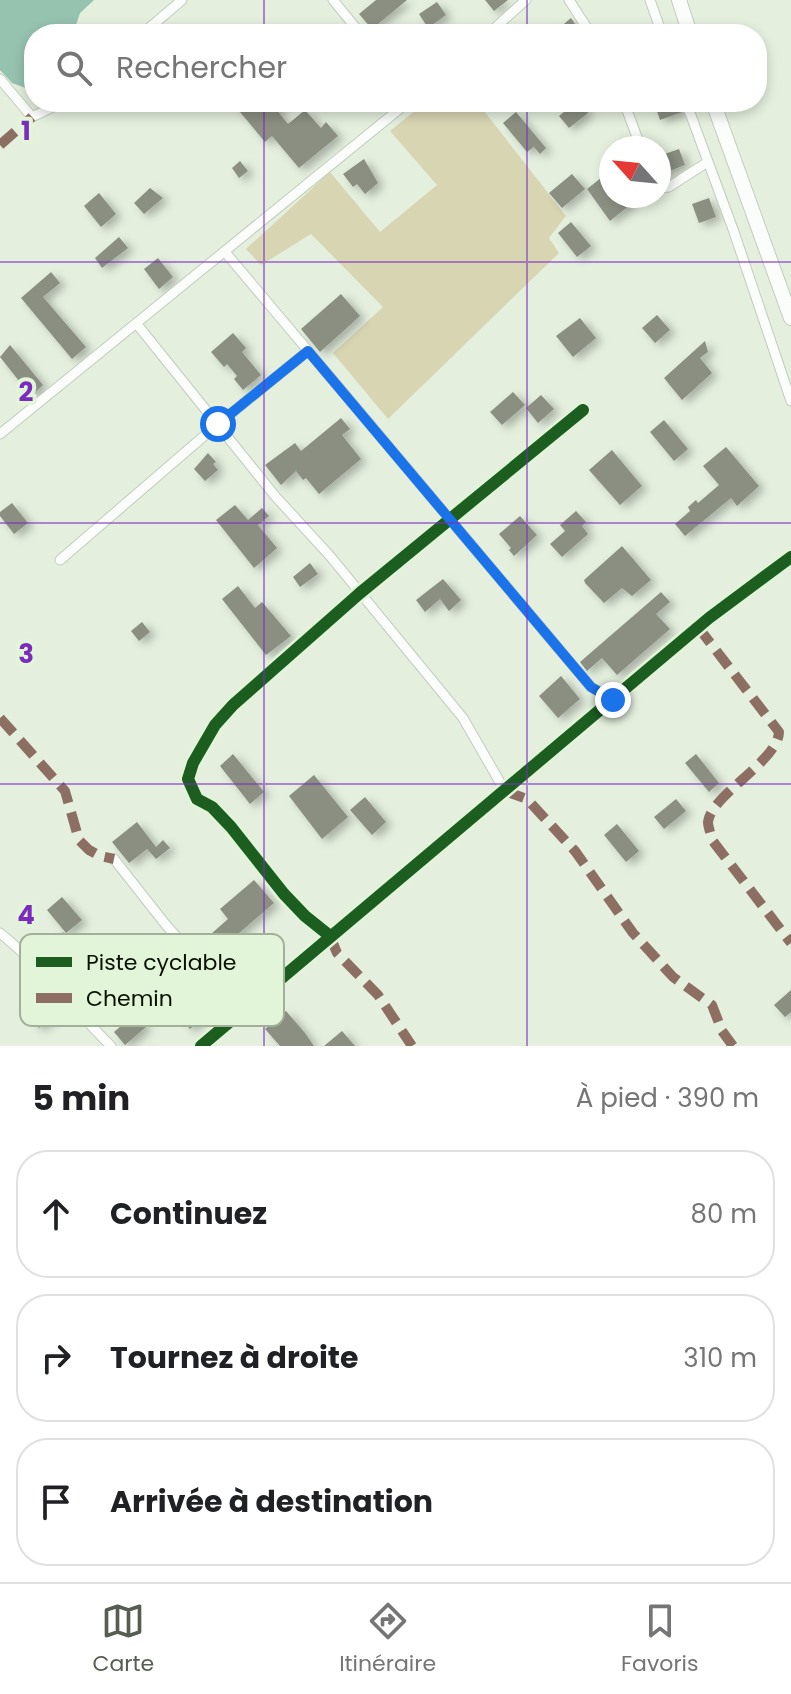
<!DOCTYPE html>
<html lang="fr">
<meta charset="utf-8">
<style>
body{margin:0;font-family:Poppins,sans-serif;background:#f2f2f2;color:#202124}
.compass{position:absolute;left:599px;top:136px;width:72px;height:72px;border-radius:50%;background:#fff;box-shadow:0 4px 12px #0003;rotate:297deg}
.stop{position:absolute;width:24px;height:24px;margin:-18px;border:6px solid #1a73e8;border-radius:50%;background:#fff}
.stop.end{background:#1a73e8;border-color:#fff;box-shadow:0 2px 8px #0008}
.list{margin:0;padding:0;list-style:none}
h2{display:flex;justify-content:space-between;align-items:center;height:104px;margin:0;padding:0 32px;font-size:34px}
h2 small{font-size:26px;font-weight:400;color:#757577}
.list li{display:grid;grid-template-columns:52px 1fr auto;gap:24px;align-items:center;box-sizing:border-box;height:128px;margin:0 16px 16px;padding:0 16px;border:2px solid #e0e0e0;border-radius:32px}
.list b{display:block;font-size:30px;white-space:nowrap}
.list em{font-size:26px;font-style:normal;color:#757577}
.icon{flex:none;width:44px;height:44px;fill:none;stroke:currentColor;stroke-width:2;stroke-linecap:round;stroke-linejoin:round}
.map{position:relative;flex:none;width:791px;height:1046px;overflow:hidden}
.search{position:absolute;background:#fff;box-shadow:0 4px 12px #0003;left:24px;right:24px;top:24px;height:88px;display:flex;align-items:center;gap:20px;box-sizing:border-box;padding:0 28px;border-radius:32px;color:#757577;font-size:30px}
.sheet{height:536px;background:#fff}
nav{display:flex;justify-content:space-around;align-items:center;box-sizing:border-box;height:112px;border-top:2px solid #e0e0e0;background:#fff;font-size:22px;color:#757577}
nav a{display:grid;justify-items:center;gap:4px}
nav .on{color:#565e52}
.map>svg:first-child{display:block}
.green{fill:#d8d5b3}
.water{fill:#96c2b0}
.building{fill:#8a8f82;filter:url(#shadow)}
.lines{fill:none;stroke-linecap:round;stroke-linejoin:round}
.minor-casing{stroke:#c3ccbe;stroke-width:11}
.secondary-casing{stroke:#c3ccbe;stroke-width:16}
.minor{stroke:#fbfdfa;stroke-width:9}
.secondary{stroke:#fbfdfa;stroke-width:14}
.quiet{stroke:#8d6e63;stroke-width:10;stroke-dasharray:20 10;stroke-linecap:butt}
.cycleway-casing{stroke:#e3f5d8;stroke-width:17}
.cycleway{stroke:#1b5e20;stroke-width:12}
.route{stroke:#1a73e8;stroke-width:10}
.grid{fill:none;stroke:#7b2cbf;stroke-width:2;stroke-opacity:0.55}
.key{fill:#e3f5d8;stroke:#a2b099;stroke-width:2}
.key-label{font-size:22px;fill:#0a1006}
.grid-label{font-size:26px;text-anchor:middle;font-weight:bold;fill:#7b2cbf;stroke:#e3f5d8;stroke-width:8;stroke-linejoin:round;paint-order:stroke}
</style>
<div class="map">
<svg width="791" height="1046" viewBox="0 0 791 1046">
<defs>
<filter id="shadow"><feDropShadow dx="5.5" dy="3.5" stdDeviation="4" flood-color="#0004"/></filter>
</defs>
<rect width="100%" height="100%" fill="#e4efde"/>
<!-- green -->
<path class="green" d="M426 102H477L566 216 549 238 559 253 388 419 333 353 383 307 311 234 261 265 246 249 330 172 380 232 437 185 390 131Z"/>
<!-- water -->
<path class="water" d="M0 0H94L80 13 73 34H34V88L31 90 12 83 0 70Z"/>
<!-- building -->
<path class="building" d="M376 0H407L372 29 359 14Z
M485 0H508L494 11Z
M437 2 446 15 428 28 419 14Z
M571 18 582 34H552Z
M239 102H285L276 109 288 124 305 110 321 128 326 122 338 136 299 168 272 136 265 142 235 106Z
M576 102H579L588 113 569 128 559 116Z
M654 102H679L682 112 660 120Z
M516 112 546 148 540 154 534 147 539 143 527 152 503 123Z
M679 149 685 165 659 175V156Z
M364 159 378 183 365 194 357 184 353 187 343 174Z
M240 161 248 171 239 178 232 168Z
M611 170V196H625L631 204 610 221 587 189Z
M572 174 585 189 562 208 549 193Z
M150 188 163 198 144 214 134 203Z
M99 193 116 214 101 227 84 206Z
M709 198 716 217 699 223 692 204Z
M571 222 591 246 577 257 558 233Z
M119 237 128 248 102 268 95 258Z
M158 258 173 277 159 289 144 269Z
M51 272 60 283 43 297 86 347 72 359 21 298Z
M341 294 360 316 320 352 301 329Z
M657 315 670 330 655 343 642 328Z
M580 318 596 338 573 357 556 336Z
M233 333 246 348 242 352 261 375 243 390 234 379 237 376 227 364 224 367 211 352Z
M705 341 708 352 700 358 712 373 682 400 664 378Z
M10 345 43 385 31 396 0 357Z
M513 392 525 405 502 425 490 412Z
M541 395 554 409 538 423 526 408Z
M341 418 350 429 342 435 361 459 319 494 306 478 303 480 296 471 281 485 265 465 295 443 301 451Z
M664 420 688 449 674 461 650 432Z
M726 447 759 486 737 506 731 498 685 536 675 524 690 511 688 507 696 500 698 503 719 485 703 466Z
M612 450 642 486 620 505 589 470Z
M208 453 216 462 213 464 218 470 205 481 194 469Z
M12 503 28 523 14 534 0 516V512Z
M235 505 248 520 262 508 269 516 258 525 277 548 254 568 216 520Z
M576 511 586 522 582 526 588 534 562 557 550 544 565 531 560 525Z
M520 516 537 535 514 556 509 550 511 548 499 534Z
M622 546 651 580 632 596 622 588 604 603 585 583 584 580Z
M310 563 318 574 300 587 293 577Z
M443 579 461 600 449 611 440 599 425 612 416 600Z
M238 586 255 608 262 602 291 636 266 655 222 599Z
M661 592 670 602 656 614 670 629 617 675 602 658 587 671 580 662Z
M142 622 150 632 139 641 131 631Z
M561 676 580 699 558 718 539 696Z
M233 754 264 792 250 804 220 766Z
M696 754 719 783 709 792 685 763Z
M314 775 348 817 322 839 289 796Z
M365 797 386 822 372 835 350 810Z
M676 799 686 811 664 829 654 817Z
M137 822 156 847 163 840 170 848 156 859 147 849 129 863 112 842Z
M617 824 639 851 626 862 604 835Z
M254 880 274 903 217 952 209 946 215 940 211 934 228 919 220 909Z
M62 897 82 920 66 933 47 910Z
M63 932 74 946 56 961 45 948Z
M791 990V1012L785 1017 774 1005Z
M53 995 64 1007 39 1028 29 1016Z
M203 996 214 1009 190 1029 179 1016Z
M286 1011 305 1033 314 1046H280L265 1029Z
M135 1014 146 1027 125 1045 114 1032Z
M342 1031 355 1046H324Z"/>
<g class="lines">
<!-- minor casing -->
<g class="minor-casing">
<path id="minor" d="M333 0 361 34
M569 0 591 34
M650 0 662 34
M142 34 182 0
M488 34 526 0
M0 79 32 117 63 102
M624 102 641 148
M686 102 734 232 791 401
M659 188 669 187 706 163
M225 252 591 687 613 700
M136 323 275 496 330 556 463 718 505 791
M0 434 408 102
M60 560 218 424 308 351
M114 859 166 925 242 1010
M0 933C41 966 73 1009 111 1046
M330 936 305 916 284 894 231 827 212 807 197 799 188 779 193 763 215 725 233 705 360 593 583 410
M201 1046 709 618 791 557"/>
</g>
<!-- secondary casing -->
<g class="secondary-casing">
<path id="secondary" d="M679 0 690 34
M713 102 791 318"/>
</g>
<!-- minor -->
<use href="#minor" class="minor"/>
<!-- secondary -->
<use href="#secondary" class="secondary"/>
<!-- quiet -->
<path class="quiet" d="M0 145 32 117
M698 627 779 732C778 761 711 795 708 822 708 827 711 834 712 840L791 943
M0 718 65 791 79 840 89 850 100 856 114 859
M505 791 527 799 575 851 633 933 673 977 712 1005 722 1031 733 1046
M330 936 337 953 378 995 412 1046"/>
<!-- cycleway casing -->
<g class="cycleway-casing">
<path id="cycleway" d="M330 936 305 916 284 894 231 827 212 807 197 799 188 779 193 763 215 725 233 705 360 593 583 410
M201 1046 709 618 791 557"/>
</g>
<!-- cycleway -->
<use href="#cycleway" class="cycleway"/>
</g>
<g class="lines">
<!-- route -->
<path class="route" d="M218 424 308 351 591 687 613 700"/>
</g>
<!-- grid -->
<path class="grid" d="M264 0V34M527 0V34M264 102V1046M527 102V1046M0 262H791M0 523H791M0 784H791"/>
<!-- legend -->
<rect x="20" y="934" width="264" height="92" rx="12" class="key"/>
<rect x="36" y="957" width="36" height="10" fill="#1b5e20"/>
<rect x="36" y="993" width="36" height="10" fill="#8d6e63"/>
<g class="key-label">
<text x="86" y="970">Piste cyclable</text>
<text x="86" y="1006">Chemin</text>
</g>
<g class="grid-label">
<text x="26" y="140">1</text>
<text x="26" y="401">2</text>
<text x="26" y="663">3</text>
<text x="26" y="924">4</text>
</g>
</svg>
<svg class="compass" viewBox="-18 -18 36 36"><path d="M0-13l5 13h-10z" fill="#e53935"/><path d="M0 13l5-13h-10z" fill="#757577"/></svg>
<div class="stop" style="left:218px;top:424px"></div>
<div class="stop end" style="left:613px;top:700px"></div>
<div class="search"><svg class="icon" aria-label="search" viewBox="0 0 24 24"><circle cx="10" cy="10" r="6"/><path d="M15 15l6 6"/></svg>Rechercher</div>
</div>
<section class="sheet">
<h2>5 min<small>À pied · 390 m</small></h2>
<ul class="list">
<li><svg class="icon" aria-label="ahead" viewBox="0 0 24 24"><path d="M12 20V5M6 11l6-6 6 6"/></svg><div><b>Continuez</b></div><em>80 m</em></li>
<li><svg class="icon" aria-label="right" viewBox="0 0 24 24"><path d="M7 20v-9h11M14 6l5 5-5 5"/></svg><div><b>Tournez à droite</b></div><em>310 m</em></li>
<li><svg class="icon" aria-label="arrive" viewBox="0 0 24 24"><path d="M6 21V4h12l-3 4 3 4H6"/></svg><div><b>Arrivée à destination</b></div></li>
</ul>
</section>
<nav>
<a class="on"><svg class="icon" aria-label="map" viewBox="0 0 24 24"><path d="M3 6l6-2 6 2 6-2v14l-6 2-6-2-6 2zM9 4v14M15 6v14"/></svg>Carte</a>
<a><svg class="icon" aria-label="directions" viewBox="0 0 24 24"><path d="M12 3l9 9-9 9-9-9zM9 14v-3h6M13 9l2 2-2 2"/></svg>Itinéraire</a>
<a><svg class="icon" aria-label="saved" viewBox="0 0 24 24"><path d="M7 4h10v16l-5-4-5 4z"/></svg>Favoris</a>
</nav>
